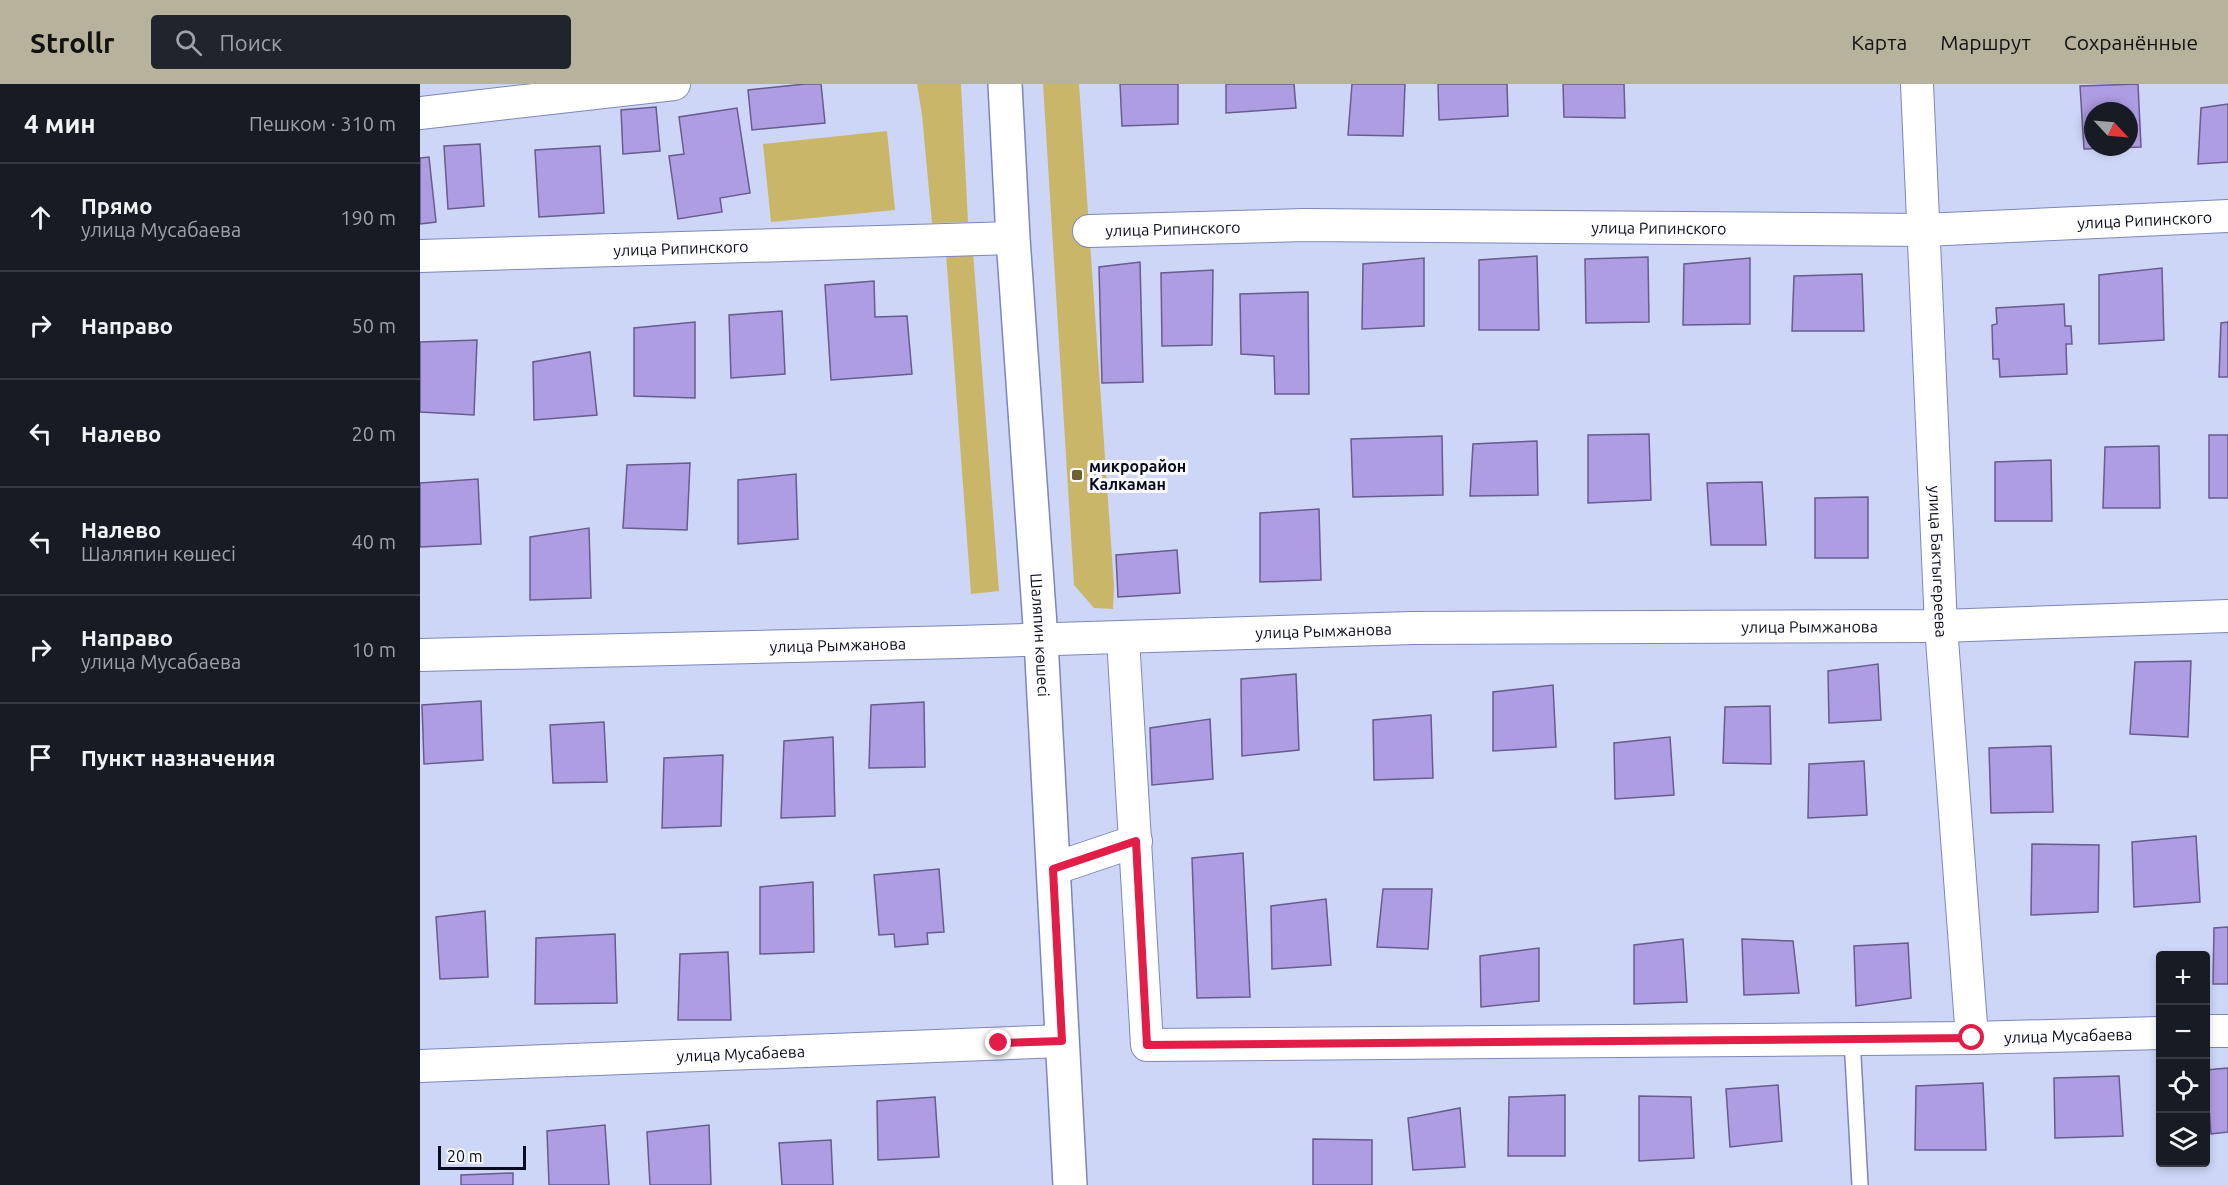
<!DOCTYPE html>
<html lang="ru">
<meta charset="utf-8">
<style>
body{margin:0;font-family:Ubuntu,sans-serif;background:#20242c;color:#f1f3f6}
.controls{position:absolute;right:18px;bottom:18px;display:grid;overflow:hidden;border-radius:6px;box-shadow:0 3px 9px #0003}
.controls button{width:54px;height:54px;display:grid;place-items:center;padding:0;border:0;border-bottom:2px solid #363941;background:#171b24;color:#f1f3f6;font:30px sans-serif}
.compass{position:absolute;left:1664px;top:18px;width:54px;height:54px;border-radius:50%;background:#171b24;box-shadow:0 3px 9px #0003;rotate:116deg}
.scale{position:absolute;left:18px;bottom:15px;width:88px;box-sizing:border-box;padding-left:6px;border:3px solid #090c1e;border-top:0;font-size:16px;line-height:21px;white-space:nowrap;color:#090c1e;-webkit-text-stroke:4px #f7f9fe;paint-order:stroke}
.stop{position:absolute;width:18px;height:18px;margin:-14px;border:4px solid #e11d48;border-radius:50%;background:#fff}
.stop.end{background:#e11d48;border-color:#fff;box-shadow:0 2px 6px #0008}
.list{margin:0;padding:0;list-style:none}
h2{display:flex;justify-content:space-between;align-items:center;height:78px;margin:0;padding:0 24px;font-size:26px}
h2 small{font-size:20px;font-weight:400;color:#9ea1a6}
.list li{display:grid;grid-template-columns:39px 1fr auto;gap:18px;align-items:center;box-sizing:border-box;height:108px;padding:0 24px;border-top:2px solid #363941}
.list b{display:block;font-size:22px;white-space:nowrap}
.list p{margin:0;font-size:20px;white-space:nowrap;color:#9ea1a6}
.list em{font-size:20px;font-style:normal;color:#9ea1a6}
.icon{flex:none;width:33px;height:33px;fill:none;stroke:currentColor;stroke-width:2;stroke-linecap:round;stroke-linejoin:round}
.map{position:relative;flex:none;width:1808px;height:1101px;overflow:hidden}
header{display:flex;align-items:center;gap:36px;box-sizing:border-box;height:84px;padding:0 30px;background:#b6b29c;color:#111}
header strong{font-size:28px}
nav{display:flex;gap:33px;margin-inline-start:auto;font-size:21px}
.search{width:420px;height:54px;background:#20242c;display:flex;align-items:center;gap:15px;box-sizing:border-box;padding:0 21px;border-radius:6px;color:#9ea1a6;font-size:22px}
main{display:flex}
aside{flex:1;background:#171b24}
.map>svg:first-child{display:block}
.green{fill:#cab669}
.building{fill:#af9de4;stroke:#685b8d;stroke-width:1.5;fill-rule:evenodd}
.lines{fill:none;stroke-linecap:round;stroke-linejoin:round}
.lane-casing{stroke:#7c86ba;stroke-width:18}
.street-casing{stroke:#7c86ba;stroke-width:34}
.secondary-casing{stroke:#7c86ba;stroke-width:36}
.lane{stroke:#fff;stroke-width:15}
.street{stroke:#fff;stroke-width:32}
.secondary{stroke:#fff;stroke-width:33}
.route{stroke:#e11d48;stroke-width:8}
.poi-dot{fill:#6f622f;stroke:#f7f9fe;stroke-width:2}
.labels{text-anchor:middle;stroke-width:6;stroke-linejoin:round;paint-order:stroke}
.street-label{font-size:16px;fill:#090c1e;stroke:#f7f9fe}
.poi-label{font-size:16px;font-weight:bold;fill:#090c1e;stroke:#f7f9fe;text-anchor:start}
</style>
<header>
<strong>Strollr</strong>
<div class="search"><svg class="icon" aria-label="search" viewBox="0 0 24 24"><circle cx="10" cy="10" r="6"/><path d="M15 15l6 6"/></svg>Поиск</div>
<nav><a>Карта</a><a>Маршрут</a><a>Сохранённые</a></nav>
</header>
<main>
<aside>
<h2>4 мин<small>Пешком · 310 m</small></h2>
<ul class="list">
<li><svg class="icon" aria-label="ahead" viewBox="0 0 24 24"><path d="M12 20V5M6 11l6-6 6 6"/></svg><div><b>Прямо</b><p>улица Мусабаева</p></div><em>190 m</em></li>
<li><svg class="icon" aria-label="right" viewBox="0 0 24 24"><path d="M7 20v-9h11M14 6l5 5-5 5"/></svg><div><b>Направо</b></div><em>50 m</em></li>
<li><svg class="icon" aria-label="left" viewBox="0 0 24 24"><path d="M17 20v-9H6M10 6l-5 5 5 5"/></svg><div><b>Налево</b></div><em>20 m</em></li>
<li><svg class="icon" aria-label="left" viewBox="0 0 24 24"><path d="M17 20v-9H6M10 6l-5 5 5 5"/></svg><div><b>Налево</b><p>Шаляпин көшесі</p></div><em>40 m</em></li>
<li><svg class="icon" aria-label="right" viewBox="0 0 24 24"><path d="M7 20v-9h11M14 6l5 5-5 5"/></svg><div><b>Направо</b><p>улица Мусабаева</p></div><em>10 m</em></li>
<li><svg class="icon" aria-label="arrive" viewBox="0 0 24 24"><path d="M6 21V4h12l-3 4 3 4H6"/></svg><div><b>Пункт назначения</b></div></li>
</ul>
</aside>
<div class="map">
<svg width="1808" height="1101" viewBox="0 0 1808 1101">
<rect width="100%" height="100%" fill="#ced6f8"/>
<!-- green -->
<path class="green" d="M497 0H541L548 138 512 139 502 31Z
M623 0H659L694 502 693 525 674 524 654 501Z
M467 47 475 126 351 138 343 60Z
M552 155 579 507 551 510 525 156Z"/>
<!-- building -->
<path class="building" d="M385 0H401L405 39 332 46 328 6Z
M700 0H758V40L702 42Z
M806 0H874L876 24 806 29Z
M932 0H985L983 52 928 51Z
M1018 0H1087L1088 32 1019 36Z
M1143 0H1204L1205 34 1144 33Z
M1718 0 1721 63 1664 65 1660 2ZM1673 27H1709V63H1673Z
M1808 20V78L1778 80 1781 24Z
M236 23 240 67 203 70 201 26Z
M317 24 330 109 300 114 302 128 258 135 249 72 264 70 259 33Z
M60 60 64 122 28 125 24 62Z
M180 62 184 129 119 133 115 66Z
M9 73 16 138 0 140V74Z
M1117 172 1119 246H1059V176Z
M1228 173 1229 238 1166 239 1165 175Z
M1004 174V242L942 245 943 180Z
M1330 174V240L1263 241 1264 180Z
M720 178 723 298 682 299 679 183Z
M1742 184 1744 256 1679 260V191Z
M793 186 792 261 742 262 741 189Z
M1442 190 1444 247H1372L1374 192Z
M454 197 455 233 487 232 492 290 411 296 405 201Z
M888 208 889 310H855L854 272 821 270 820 210Z
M1644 220 1645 242H1651L1652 260H1646L1647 290 1580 293 1579 275H1573L1572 241 1577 240 1576 224Z
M362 227 365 290 311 294 309 231Z
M275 238V314L214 312V244Z
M1808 238V293H1799L1801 239Z
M57 256 54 331 0 328V258Z
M170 268 177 331 114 336 113 278Z
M1229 350 1231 416 1168 419V351Z
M1789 351H1808V414H1789Z
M1022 352 1023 411 933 413 931 355Z
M1117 357 1118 411 1050 412 1053 360Z
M1739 362 1740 424H1683L1685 363Z
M1631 376 1632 437H1575V378Z
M270 379 267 446 203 444 207 381Z
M376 390 378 455 318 460V396Z
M58 395 61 460 0 463V399Z
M1342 398 1346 461H1291L1287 399Z
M1448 413V474H1395V414Z
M899 425 901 496 840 498V429Z
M169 444 171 514 110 516V453Z
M757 466 760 509 698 513 696 471Z
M1771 577 1768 653 1710 650 1715 578Z
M1458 580 1461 636 1409 639 1408 587Z
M876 590 879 666 822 672 821 595Z
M1133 601 1136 663 1073 667V608Z
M61 617 63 676 4 680 2 621Z
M504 618 505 683 449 684 451 621Z
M1350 622 1351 680 1303 679 1305 623Z
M1011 631 1013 694 954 696 953 636Z
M790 635 793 695 732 701 730 644Z
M184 638 187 698 133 699 130 641Z
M413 653 415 732 361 734 364 657Z
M1250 653 1254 711 1195 715 1194 659Z
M1631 662 1633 728 1571 729 1569 664Z
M303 671 301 742 242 744 244 674Z
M1444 677 1447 731 1388 734 1389 680Z
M1776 752 1780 818 1714 823 1712 758Z
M1612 760 1679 761 1678 828 1611 831Z
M823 769 830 913 777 914 772 774Z
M519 785 524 848 507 849 508 860 475 863 474 850 459 851 454 791Z
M393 798 394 868 340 870V803Z
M963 805H1012L1008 865 957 863Z
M906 815 911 881 852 885 851 822Z
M65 827 68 893 20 895 16 833Z
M1808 843V900H1793L1794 844Z
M195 850 197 919 115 920 116 854Z
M1263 855 1267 918 1214 920V861Z
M1322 855 1373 857 1379 909 1324 911Z
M1488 859 1491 914 1436 922 1434 862Z
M1119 864V917L1061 923 1060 872Z
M308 868 311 936H258L260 870Z
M1808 984V1048L1791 1050 1786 986Z
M1699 992 1703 1052 1635 1054 1634 994Z
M1563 999 1566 1066H1495L1496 1002Z
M1358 1001 1362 1057 1310 1063 1306 1005Z
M1145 1011V1072H1088L1089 1013Z
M1219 1012 1271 1013 1274 1074 1219 1077Z
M515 1013 519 1073 458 1076 457 1017Z
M1040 1024 1045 1083 993 1086 988 1034Z
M185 1041 189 1101H129L127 1047Z
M289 1041 291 1101H230L227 1048Z
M893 1055 952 1056V1101H893Z
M411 1056 413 1101H362L359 1059Z
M93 1089V1101H41V1091Z"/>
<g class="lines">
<!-- lane casing -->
<g class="lane-casing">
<path id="lane" d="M1432 954 1440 1101"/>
</g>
<!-- street casing -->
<g class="street-casing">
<g id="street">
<path id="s1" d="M1497 0 1521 542 1552 954"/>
<path d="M0 29 254 0"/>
<path id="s2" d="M669 147 885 141 1504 146 1808 132"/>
<path id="s3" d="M0 172 593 154"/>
<path id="s4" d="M703 554 727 961 1552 954 1740 949"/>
<path id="s5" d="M0 571 538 558 992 544 1521 542 1808 532"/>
<path d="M633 785 716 757"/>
<path d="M1786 947H1808"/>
<path id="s6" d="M0 982 642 957"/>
</g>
</g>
<!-- secondary casing -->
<g class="secondary-casing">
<g id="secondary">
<path id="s7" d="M585 0 593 154 621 556 650 1101"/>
</g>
</g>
<!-- lane -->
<use href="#lane" class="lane"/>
<!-- street -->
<use href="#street" class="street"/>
<!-- secondary -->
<use href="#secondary" class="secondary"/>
</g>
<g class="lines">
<!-- route -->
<path class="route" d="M579 959 642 957 633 785 716 757 727 961 1552 954"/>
</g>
<!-- markers -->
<rect class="poi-dot" x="651" y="385" width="12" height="12" rx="3"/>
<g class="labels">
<!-- street labels -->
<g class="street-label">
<text dy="6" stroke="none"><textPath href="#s2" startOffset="1056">улица Рипинского</textPath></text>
<text dy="6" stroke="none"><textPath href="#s2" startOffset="570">улица Рипинского</textPath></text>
<text dy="6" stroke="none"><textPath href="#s2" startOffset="84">улица Рипинского</textPath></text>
<text dy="6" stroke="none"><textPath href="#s3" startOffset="261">улица Рипинского</textPath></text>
<text dy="6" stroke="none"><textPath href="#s1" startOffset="478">улица Бактыгереева</textPath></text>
<text dy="6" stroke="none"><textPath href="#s5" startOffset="1390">улица Рымжанова</textPath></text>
<text dy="6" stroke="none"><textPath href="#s5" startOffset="904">улица Рымжанова</textPath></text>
<text dy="6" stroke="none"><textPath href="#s7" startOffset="552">Шаляпин көшесі</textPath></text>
<text dy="6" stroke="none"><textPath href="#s5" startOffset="418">улица Рымжанова</textPath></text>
<text dy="6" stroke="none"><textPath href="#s4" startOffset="1329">улица Мусабаева</textPath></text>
<text dy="6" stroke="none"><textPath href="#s6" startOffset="321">улица Мусабаева</textPath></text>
</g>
<!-- poi labels -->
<g class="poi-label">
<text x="669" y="388">микрорайон<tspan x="669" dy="18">Калкаман</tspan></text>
</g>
</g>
</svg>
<div class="controls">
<button>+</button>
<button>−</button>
<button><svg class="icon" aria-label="locate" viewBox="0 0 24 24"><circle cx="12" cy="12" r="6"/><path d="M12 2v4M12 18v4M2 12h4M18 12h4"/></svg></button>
<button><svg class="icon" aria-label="layers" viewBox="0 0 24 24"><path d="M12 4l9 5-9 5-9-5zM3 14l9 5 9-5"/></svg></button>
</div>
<svg class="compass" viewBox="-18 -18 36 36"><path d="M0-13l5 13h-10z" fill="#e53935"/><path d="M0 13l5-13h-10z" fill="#9ea1a6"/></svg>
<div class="scale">20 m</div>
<div class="stop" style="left:1552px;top:954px"></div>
<div class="stop end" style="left:579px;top:959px"></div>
</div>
</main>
